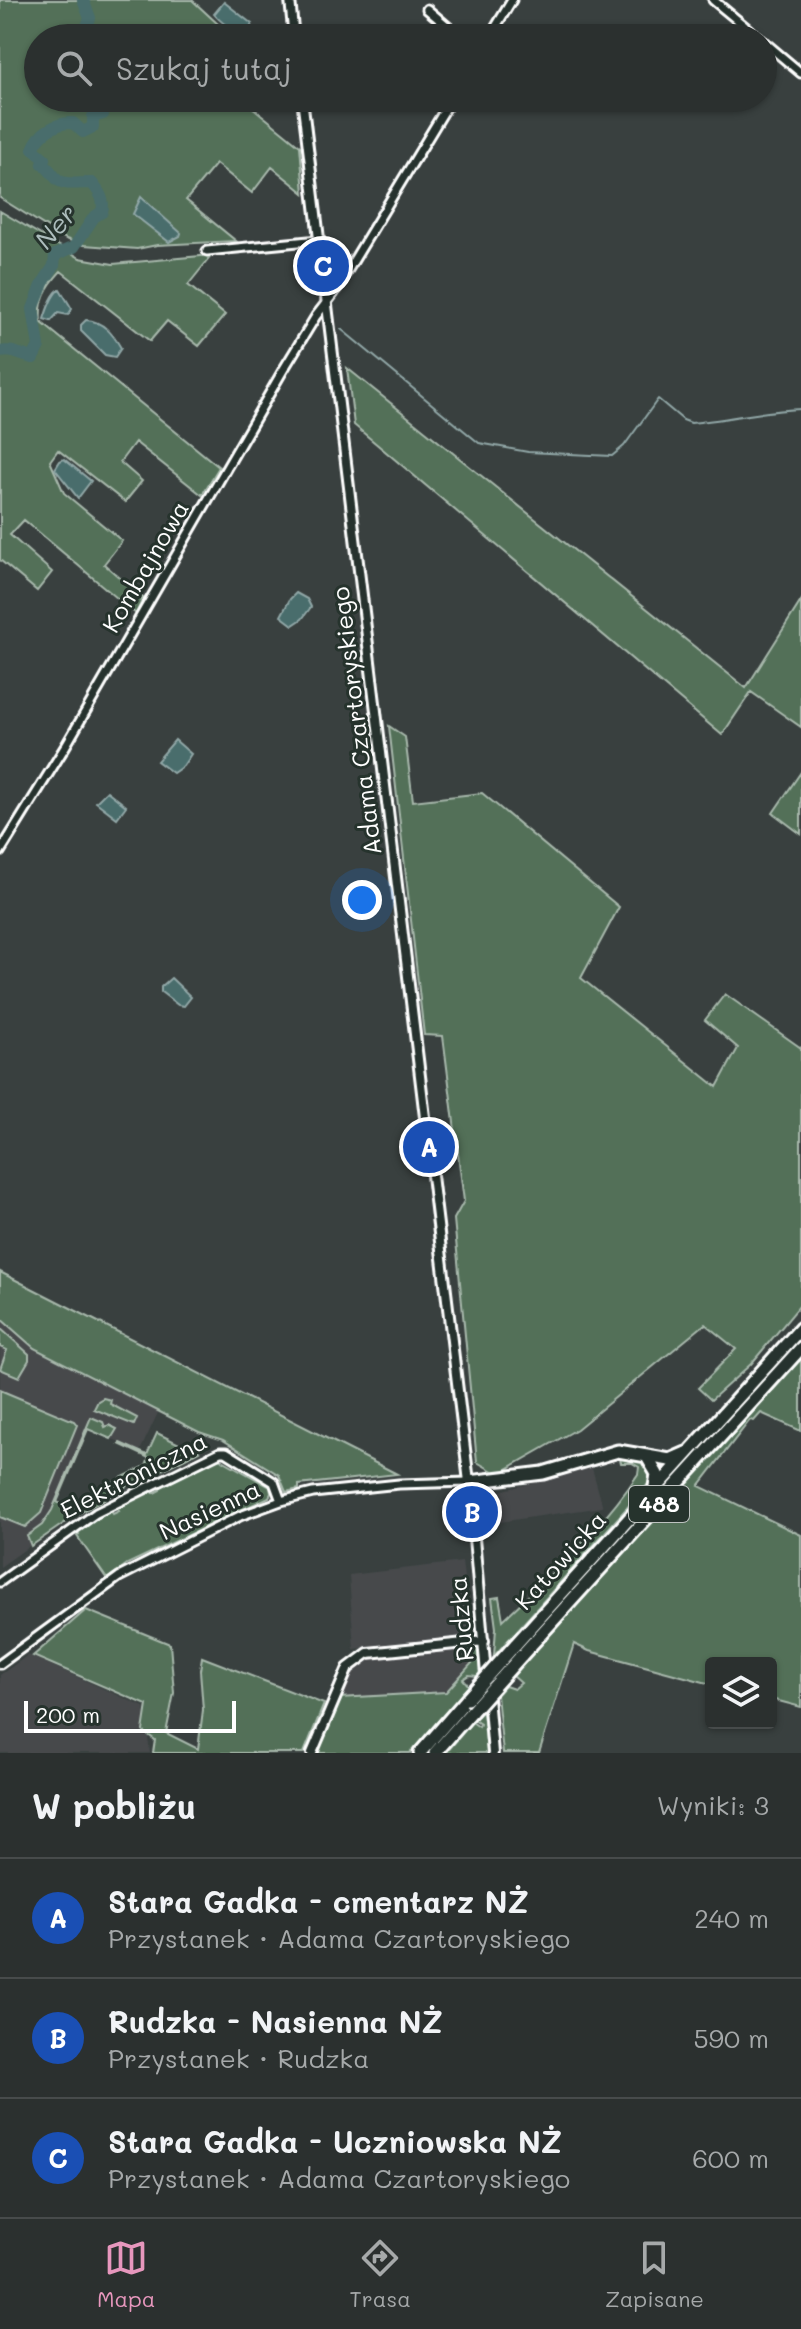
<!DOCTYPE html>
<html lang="pl">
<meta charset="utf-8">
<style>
body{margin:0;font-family:Mali,sans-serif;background:#333837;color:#f1f3f6}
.controls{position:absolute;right:24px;bottom:24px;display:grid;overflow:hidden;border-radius:8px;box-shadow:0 2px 6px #0004}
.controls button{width:72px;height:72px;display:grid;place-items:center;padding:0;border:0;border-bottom:2px solid #474b4b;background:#2b302f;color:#f1f3f6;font:40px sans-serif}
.scale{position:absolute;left:24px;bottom:20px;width:212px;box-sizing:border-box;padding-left:8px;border:4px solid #fff;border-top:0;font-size:22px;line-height:28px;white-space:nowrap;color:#fff;-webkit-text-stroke:6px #26332d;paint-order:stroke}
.you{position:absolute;left:362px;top:900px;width:28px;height:28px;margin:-20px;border:6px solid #fff;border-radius:50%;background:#1a73e8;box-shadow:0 0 0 12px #1a73e833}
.badge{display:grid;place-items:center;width:52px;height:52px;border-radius:50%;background:#e797bd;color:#fff;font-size:26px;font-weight:700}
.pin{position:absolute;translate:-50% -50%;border:4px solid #fff;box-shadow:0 2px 8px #0006}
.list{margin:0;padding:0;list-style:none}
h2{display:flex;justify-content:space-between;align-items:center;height:104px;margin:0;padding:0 32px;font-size:34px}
h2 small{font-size:26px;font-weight:400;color:#a6a9aa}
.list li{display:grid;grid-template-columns:52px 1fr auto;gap:24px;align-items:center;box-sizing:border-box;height:120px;padding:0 32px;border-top:2px solid #474b4b}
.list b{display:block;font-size:30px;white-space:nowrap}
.list p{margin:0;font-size:26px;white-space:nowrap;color:#a6a9aa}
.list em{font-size:26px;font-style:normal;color:#a6a9aa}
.icon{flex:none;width:44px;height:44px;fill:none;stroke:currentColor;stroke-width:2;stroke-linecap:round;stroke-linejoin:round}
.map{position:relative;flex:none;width:801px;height:1753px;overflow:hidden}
.search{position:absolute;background:#2b302f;box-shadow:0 2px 6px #0004;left:24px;right:24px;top:24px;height:88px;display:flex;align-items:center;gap:20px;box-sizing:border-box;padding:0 28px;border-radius:44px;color:#a6a9aa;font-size:30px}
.sheet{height:464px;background:#2b302f}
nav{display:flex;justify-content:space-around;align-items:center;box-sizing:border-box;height:112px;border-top:2px solid #474b4b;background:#2b302f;font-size:22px;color:#a6a9aa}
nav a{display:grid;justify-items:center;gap:4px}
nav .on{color:#e797bd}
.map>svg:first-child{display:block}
.built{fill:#46494b}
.green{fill:#527059;stroke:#a8b8ac;stroke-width:2}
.water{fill:#486d6c;stroke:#91a7a7;stroke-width:2}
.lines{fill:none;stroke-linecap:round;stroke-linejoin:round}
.stream{stroke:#91a7a7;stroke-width:2}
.river{stroke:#486d6c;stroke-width:12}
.minor-casing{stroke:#fff;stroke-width:13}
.tertiary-casing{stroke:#fff;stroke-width:14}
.primary-casing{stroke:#fff;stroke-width:17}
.minor{stroke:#26332d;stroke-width:7}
.tertiary{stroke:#26332d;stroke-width:8}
.primary{stroke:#26332d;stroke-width:11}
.primary-bridge-casing{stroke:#fff;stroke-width:17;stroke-linecap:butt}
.primary-bridge{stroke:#26332d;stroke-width:11}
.labels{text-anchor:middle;stroke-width:6;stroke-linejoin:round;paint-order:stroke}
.shield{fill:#26332d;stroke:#bec2c0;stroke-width:2}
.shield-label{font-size:22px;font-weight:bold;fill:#fff}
.street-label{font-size:24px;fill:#fff;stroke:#26332d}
.water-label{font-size:26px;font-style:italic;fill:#adbdbd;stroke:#26332d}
</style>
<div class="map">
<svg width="801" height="1753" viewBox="0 0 801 1753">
<rect width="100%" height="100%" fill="#39403f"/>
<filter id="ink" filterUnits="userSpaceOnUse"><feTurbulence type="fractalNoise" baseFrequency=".0125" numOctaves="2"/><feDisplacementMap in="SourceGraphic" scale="16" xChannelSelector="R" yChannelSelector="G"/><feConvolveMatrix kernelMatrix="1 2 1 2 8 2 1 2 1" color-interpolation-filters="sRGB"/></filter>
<g filter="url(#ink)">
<!-- built -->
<path class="built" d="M0 1272 181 1364 140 1451 87 1428 47 1521 48 1533 0 1567Z
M592 1468 603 1507 486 1524 483 1497 488 1494Z
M462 1562 472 1638 354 1649 349 1575Z
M466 1645 471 1647 473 1662 446 1692 339 1698 352 1667 367 1657Z
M28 1655 144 1707 150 1753H0V1675Z"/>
<!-- green -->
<path class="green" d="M0 0H192L219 25 210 38H38V98H241L300 146 304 193 272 167 252 193 216 164 186 200 236 241 157 245 137 249 84 245 66 239 0 198Z
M0 211 80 258 113 264 212 255 188 285 225 315 199 346 167 321 150 341 61 271C46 287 39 300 41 322L219 467 202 495 135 442 120 462 142 481 125 502 58 450 50 461 64 493 122 541 104 564 143 598 136 614 24 520 10 535 52 572 37 591 0 560Z
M347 368 746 688 801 601V727L751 692 722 735 354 425Z
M389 726 405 737 413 801 482 793 619 907 581 978 717 1087 738 1048 705 1020 725 994 801 1048V1304L751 1364 711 1400 698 1388 736 1349 705 1324 577 1429 498 1474 477 1462 454 1219 464 1201 443 1036 424 1035Z
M801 772V834L773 813Z
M0 1272 397 1474 299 1485V1489L286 1492 279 1475 223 1440 199 1432 34 1348 0 1318Z
M0 1328 29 1354V1360L19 1377 0 1369 7 1350 0 1347Z
M801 1355V1431L761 1413 754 1421 750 1420 699 1486 801 1535V1707L771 1699V1663H711V1684L589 1651 574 1644 539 1753H503L497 1695 505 1686 514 1689 521 1683 513 1676Z
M0 1390 74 1421 77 1425 41 1513 25 1527 0 1517Z
M103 1398 111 1400 110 1404 137 1418 134 1425 94 1409 98 1401Z
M91 1417 103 1422 105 1427 109 1425 117 1429 111 1439 88 1429 57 1502 68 1508 114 1482 118 1491 73 1517 31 1546 27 1536 42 1525 52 1510Z
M157 1433 185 1447 194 1445 199 1451 160 1471 158 1464 153 1466 156 1472 125 1487 121 1478 146 1466 149 1458 119 1444 120 1443 147 1455Z
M619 1455 643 1459 653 1473 650 1482 494 1656 496 1628 492 1598 499 1597 503 1620C550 1575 602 1529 638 1474L639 1467 632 1463H621Z
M219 1458 270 1487 271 1493 269 1497 127 1564 107 1579 77 1536 79 1534 77 1531 111 1511 113 1514 119 1511 117 1508 151 1491 154 1493 160 1490 159 1487Z
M86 1610 170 1644 174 1693 166 1733 198 1749 203 1710 200 1670 202 1657 324 1704 304 1753H153L155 1740 143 1731 147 1705 33 1656Z
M471 1647H477L480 1672 477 1676 469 1675 463 1679 469 1686 410 1753H316L339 1698 446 1692 473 1662Z
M483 1711 487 1753H446L472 1722 479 1727 480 1724 474 1720Z"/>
<!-- water -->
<path class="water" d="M224 2 252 24 245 38H241C233 29 221 23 214 14Z
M141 197 181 233 180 236 169 242 133 214Z
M60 289 72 309 68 315 58 313 51 321 44 319C47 310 52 293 60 289Z
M86 320C103 321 113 334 121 348L115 357 105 355 81 331V325Z
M64 459 91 481 78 498 55 469 60 461Z
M296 593 307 599 311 607 302 619 293 625 281 616 290 599Z
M175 740 191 754 183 766 173 773 157 761Z
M107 791 126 806 117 818 96 802Z
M171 978 191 997 184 1006 178 1005 161 992V987Z"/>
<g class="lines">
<!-- stream -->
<path class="stream" d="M341 329 479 443 528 452 612 456 624 446 658 399 683 420 691 423C728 420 764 410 801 409"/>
<!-- river -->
<path class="river" d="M83 0 90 18 86 29 88 38
M0 352C14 349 20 356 33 358L39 346 33 309 43 283 54 266 55 255 74 247 94 217 102 212C105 200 100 193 92 183 82 182 65 187 57 179 52 174 50 169 43 164L45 159 33 149C39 133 56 122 73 123L83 132 93 127V117L103 114V98"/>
<!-- minor casing -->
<g class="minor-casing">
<path id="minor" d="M713 0 759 38
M427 9 461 38
M489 38 512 0
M763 41 801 73
M207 251 319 240
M0 852 65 747 282 372 316 316 334 293 452 98
M0 1582 96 1513 220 1452H226L274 1482 281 1501
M0 1664 119 1577 240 1516 281 1501 313 1493 399 1484 469 1482"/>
</g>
<!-- tertiary casing -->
<g class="tertiary-casing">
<path id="tertiary" d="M290 0 294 38
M302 98 469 1482 493 1753
M312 1753 348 1668 368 1653 484 1641"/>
</g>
<!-- primary casing -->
<g class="primary-casing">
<path id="primary" d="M647 1457 657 1474 654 1493
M469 1482 543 1473 618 1451 670 1460 686 1453
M515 1645 801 1328
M521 1656 801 1348
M420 1753 467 1699
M435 1753 472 1711"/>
</g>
<!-- minor -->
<use href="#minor" class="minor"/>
<!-- tertiary -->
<use href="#tertiary" class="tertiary"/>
<!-- primary -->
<use href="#primary" class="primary"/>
<!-- primary-bridge casing -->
<g class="primary-bridge-casing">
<path id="primary-bridge" d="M467 1699 515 1645
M472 1711 521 1656"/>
</g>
<!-- primary-bridge -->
<use href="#primary-bridge" class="primary-bridge"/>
</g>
</g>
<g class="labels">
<!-- shield labels -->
<rect class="shield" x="629" y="1486" width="60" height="36" rx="6"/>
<g class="shield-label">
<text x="659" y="1512">488</text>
</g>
<!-- street labels -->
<g class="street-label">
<text transform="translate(146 567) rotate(-60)" y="8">Kombajnowa</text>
<text transform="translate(357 721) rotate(-97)" y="8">Adama Czartoryskiego</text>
<text transform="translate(134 1476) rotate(-27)" y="8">Elektroniczna</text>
<text transform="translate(210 1511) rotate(-25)" y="8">Nasienna</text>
<text transform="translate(561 1561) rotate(-48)" y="8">Katowicka</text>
<text transform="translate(462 1619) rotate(-95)" y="8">Rudzka</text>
</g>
<!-- water labels -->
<g class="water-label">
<text transform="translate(56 227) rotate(-49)" y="9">Ner</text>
</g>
</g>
</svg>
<div class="controls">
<button><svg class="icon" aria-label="layers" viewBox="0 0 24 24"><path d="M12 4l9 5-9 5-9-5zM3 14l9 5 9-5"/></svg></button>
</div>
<div class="scale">200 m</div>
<div class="you"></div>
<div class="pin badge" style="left:429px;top:1147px;background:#1a4fb4">A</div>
<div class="pin badge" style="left:472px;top:1512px;background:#1a4fb4">B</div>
<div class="pin badge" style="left:323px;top:266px;background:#1a4fb4">C</div>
<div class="search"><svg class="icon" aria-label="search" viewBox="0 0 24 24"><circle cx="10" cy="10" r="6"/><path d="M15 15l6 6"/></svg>Szukaj tutaj</div>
</div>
<section class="sheet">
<h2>W pobliżu<small>Wyniki: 3</small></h2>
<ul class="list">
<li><span class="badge" style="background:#1a4fb4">A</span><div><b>Stara Gadka - cmentarz NŻ</b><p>Przystanek · Adama Czartoryskiego</p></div><em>240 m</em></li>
<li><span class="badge" style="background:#1a4fb4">B</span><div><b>Rudzka - Nasienna NŻ</b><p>Przystanek · Rudzka</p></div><em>590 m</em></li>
<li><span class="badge" style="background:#1a4fb4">C</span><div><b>Stara Gadka - Uczniowska NŻ</b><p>Przystanek · Adama Czartoryskiego</p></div><em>600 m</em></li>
</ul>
</section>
<nav>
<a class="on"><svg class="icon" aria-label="map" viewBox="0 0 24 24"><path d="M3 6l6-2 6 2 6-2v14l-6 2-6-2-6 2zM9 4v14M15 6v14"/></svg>Mapa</a>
<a><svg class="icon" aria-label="directions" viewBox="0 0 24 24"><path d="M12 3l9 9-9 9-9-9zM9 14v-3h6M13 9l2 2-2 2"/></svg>Trasa</a>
<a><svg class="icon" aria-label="saved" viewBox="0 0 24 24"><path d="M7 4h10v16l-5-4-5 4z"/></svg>Zapisane</a>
</nav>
